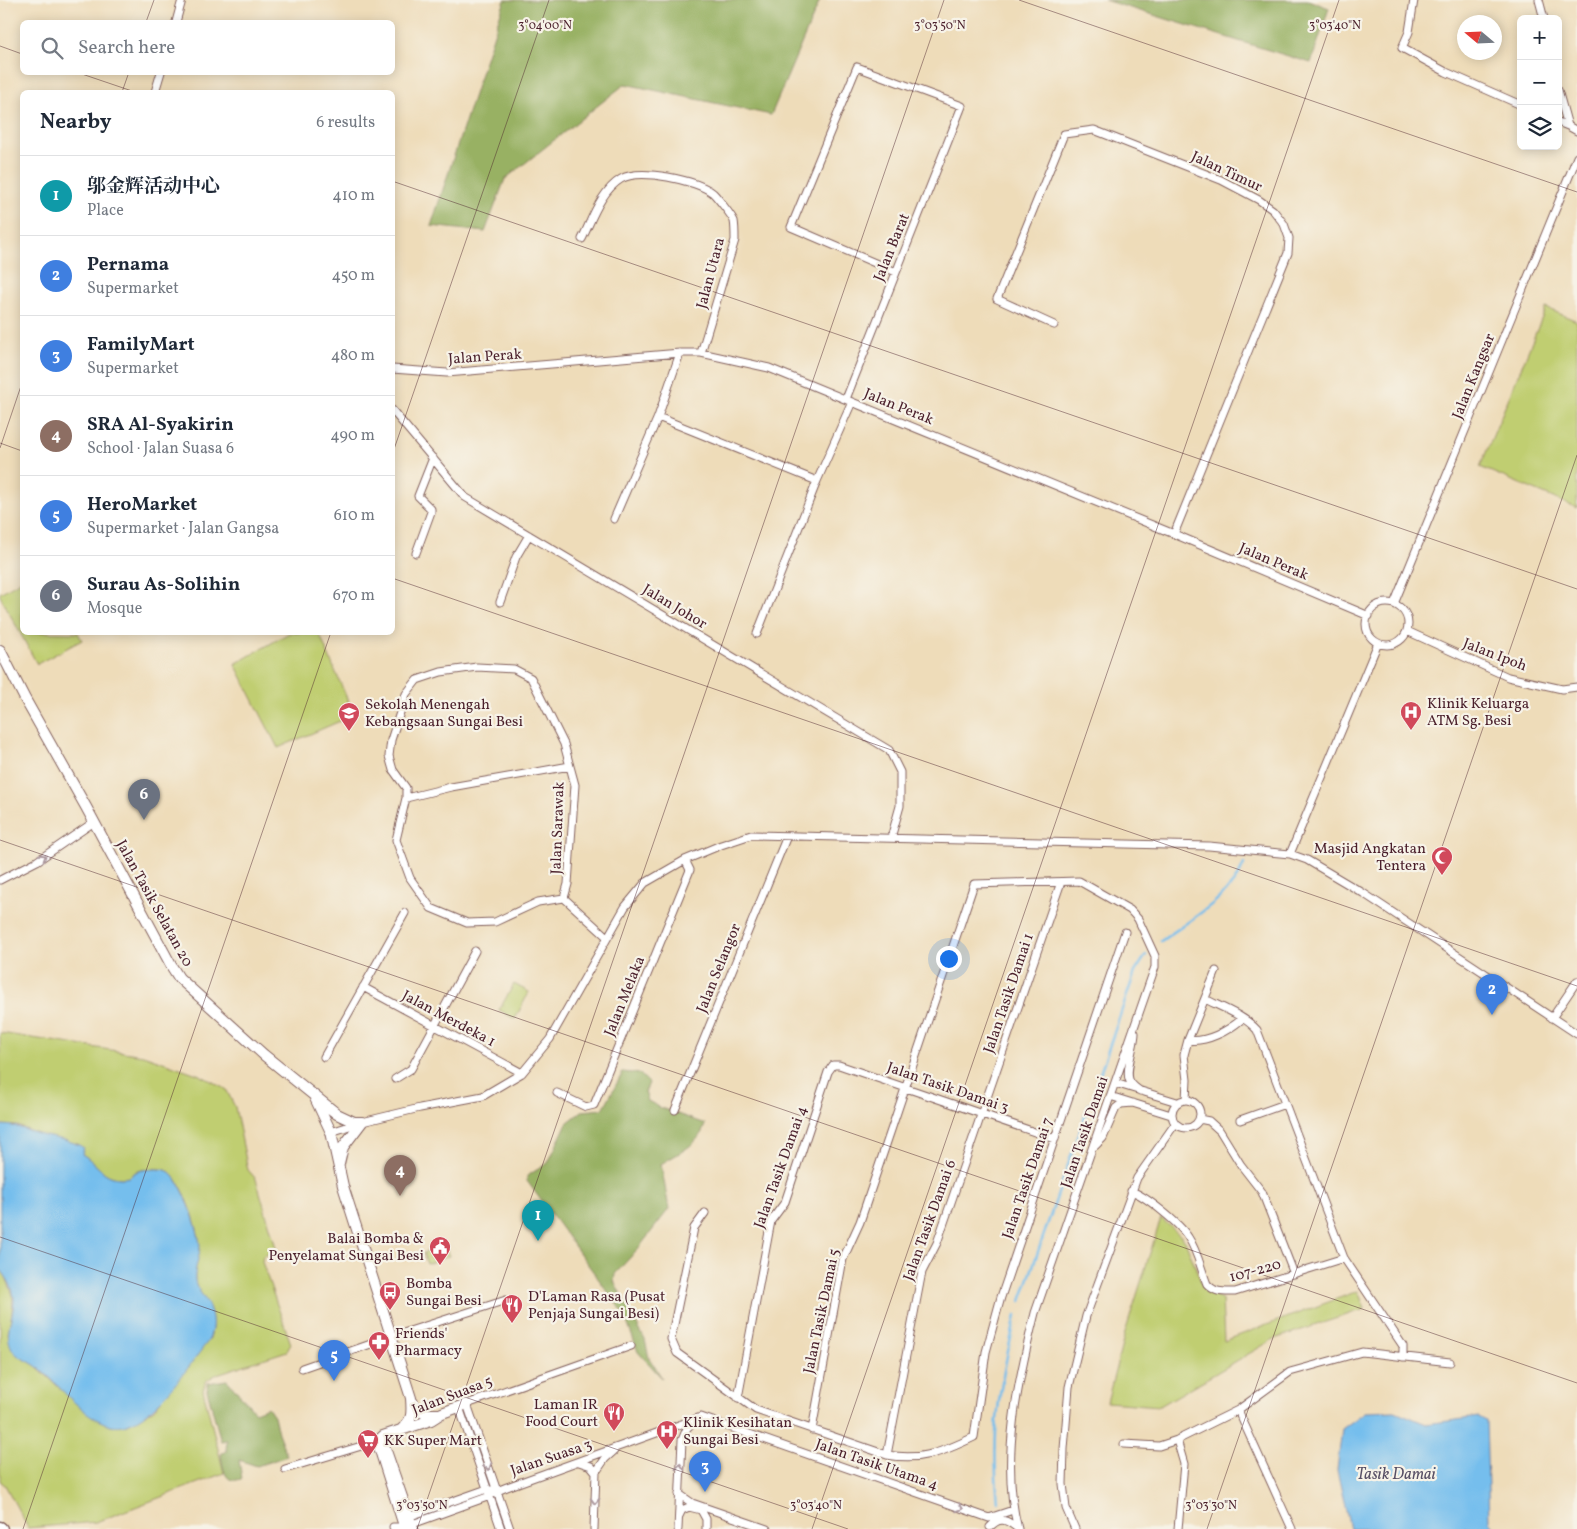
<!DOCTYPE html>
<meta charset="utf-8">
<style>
body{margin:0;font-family:Vollkorn,"Noto Serif SC",serif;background:#f2f2f3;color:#1f2937}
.controls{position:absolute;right:15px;top:15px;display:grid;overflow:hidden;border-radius:8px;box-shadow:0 2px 12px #0003}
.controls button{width:45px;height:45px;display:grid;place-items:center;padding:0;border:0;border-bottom:1px solid #e0e1e3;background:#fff;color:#1f2937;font:25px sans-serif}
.compass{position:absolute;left:1457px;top:15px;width:45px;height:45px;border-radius:50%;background:#fff;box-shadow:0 2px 12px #0003;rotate:289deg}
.you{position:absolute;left:948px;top:958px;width:18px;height:18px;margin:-12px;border:4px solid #fff;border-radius:50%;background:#1a73e8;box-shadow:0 0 0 8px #1a73e833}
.badge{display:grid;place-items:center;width:32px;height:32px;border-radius:50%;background:#2563eb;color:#fff;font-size:16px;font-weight:700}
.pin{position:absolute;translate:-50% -41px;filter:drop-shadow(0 1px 2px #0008)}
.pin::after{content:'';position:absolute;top:26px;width:18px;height:15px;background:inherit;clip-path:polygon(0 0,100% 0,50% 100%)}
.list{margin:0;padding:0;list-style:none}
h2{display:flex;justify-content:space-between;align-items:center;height:65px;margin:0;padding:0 20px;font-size:21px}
h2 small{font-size:16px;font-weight:400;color:#747a83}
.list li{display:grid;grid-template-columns:32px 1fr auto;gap:15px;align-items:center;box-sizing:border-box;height:80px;padding:0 20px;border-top:1px solid #e0e1e3}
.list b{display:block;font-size:19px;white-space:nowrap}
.list p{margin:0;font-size:16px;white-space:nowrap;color:#747a83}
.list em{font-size:16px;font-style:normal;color:#747a83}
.icon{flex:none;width:28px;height:28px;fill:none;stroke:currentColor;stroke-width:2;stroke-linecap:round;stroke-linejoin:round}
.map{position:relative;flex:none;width:1577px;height:1529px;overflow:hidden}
.search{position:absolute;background:#fff;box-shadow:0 2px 12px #0003;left:20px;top:20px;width:375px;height:55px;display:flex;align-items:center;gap:12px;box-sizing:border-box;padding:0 18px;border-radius:8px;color:#747a83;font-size:19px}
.panel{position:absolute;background:#fff;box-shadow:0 2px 12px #0003;left:20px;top:90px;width:375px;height:545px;border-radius:8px}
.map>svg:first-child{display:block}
.green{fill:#c0ce71;stroke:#85764e}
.forest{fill:#98b163;stroke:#716847}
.water{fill:#75beed;stroke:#606e8c}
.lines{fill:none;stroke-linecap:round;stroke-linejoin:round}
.stream{stroke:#75beed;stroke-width:2.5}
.street-casing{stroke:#83615d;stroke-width:9}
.secondary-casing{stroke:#83615d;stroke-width:12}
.highway-casing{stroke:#83615d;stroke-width:15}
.street{stroke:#fff;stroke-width:7}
.secondary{stroke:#fff;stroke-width:10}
.highway{stroke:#fff;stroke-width:12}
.oneway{stroke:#ae9aa0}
.ticks{fill:none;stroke:#4a1f2b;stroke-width:1;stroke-opacity:0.45}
.labels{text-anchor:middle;stroke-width:4.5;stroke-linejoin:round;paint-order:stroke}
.street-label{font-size:15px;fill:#4a1f2b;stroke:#f7f3e8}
.poi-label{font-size:15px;fill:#4a1f2b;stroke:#f7f3e8;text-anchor:start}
.water-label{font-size:16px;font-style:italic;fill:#574f65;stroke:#f7f3e8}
.ticks-label{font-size:12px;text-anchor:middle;fill:#4a1f2b;stroke:#f7f3e8;stroke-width:4.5;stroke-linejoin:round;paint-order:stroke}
</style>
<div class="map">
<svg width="1577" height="1529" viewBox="0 0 1577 1529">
<rect width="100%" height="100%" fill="#f7f3e8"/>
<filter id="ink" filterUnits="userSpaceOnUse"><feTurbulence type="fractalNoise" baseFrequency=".02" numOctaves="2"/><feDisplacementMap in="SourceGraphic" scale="10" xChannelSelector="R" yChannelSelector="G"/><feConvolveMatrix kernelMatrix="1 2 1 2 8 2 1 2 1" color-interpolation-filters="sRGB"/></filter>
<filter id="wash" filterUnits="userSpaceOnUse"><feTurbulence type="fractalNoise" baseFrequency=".0096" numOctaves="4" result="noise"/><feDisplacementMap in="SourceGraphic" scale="20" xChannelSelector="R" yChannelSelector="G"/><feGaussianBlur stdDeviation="1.12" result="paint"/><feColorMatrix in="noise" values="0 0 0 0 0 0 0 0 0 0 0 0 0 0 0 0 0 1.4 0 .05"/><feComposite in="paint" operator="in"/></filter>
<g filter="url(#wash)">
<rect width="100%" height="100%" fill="#eedcb9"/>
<!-- green -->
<path class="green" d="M1546 308 1577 321V508L1480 467Z
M22 580V632L78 633 82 640 37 664 0 596V593Z
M289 633H319L354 715 278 748 235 664Z
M514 984 529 992 515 1019 499 1010Z
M0 1033 143 1055 200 1075 226 1089 235 1107 248 1170 256 1179 277 1251 263 1256 262 1262 291 1344 287 1351 217 1374 206 1381 203 1390 224 1473 96 1522 28 1528 5 1485 0 1481V1269L6 1277 13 1295 12 1313 8 1333 12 1349 16 1354 35 1365 79 1406 103 1422 111 1425 128 1424 154 1409 210 1338C214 1325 212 1312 206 1301 202 1294 196 1288 195 1280 194 1268 201 1254 199 1242 198 1225 184 1185 172 1174 167 1169 161 1169 154 1169 145 1170 136 1169 130 1177 104 1182 101 1166 82 1154V1151L78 1144 38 1134 18 1126 0 1125Z
M1161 1218 1185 1240 1204 1290 1222 1299 1224 1341 1358 1291 1365 1309 1274 1339 1160 1406 1107 1402 1125 1333Z
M445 1245 449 1256 427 1264 423 1253Z"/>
<!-- forest -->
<path class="forest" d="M505 0H820L771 115 625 84 505 179 485 232 431 226Z
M1104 0H1308L1329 8 1311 63Z
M623 1072 640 1074 649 1083 645 1092 648 1101 661 1108 705 1124C700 1145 678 1153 661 1164L669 1209 637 1250 615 1274 614 1281 645 1340 649 1358 662 1378 638 1352 624 1314 527 1181V1176L548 1163 567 1123 582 1111 603 1109Z
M227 1380 255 1412 268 1407 274 1416 278 1433 287 1456 257 1466 239 1460 242 1479C239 1479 236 1481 233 1480 223 1479 222 1461 221 1454L226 1451 227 1440 221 1441 207 1390 208 1383Z"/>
<!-- water -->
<path class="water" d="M0 1125C16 1125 23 1129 38 1134 53 1139 71 1139 84 1148L82 1154C101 1166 104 1182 130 1177 136 1169 145 1170 154 1169 161 1169 167 1169 172 1174 184 1186 199 1229 200 1246 200 1257 194 1269 195 1280 196 1288 202 1294 206 1301 214 1314 215 1331 206 1344 186 1369 147 1432 111 1425 92 1421 69 1398 56 1384 50 1378 44 1371 36 1366 28 1360 17 1358 12 1349 3 1332 14 1317 14 1300 14 1289 7 1277 0 1269Z
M1395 1411 1426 1424 1479 1417 1486 1421 1489 1521 1495 1529H1350L1337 1470 1342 1429 1365 1412Z"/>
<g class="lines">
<!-- stream -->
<path class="stream" d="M1161 941C1188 921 1232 897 1244 864
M1096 1085 1135 972 1146 955
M1021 1301 1089 1104
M998 1502C995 1471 994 1441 998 1410 1001 1378 1009 1347 1016 1316"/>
</g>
</g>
<g filter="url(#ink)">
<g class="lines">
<!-- street casing -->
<g class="street-casing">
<path id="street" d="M1414 0 1409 32 1402 48 1446 72 1521 105
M1539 0 1544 19
M176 22 182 0
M1558 90 1568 126 1577 131
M155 92 161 72
M1558 122 1568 126
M582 239C592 219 601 191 621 179 640 168 696 180 713 193 717 197 732 216 734 221 735 226 735 234 735 240L701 353
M1054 325 997 299 1064 134 1094 130 1221 180 1259 200 1273 210 1284 224 1289 238 1288 253 1174 534
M392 369 447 373 680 353H701L769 368 1174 534 1369 616
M846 399 962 106 857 67 791 227 896 272
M392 410 465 497 889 750 900 772V806L891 838
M658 417 817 481
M614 519 658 417 680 353
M416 553 431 512V509L418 496 433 458
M500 602 516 557 529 535
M1366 624a21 21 0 1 1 42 0a21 21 0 1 1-42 0Z
M1394 604 1577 157
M1407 631 1508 677 1562 689 1577 687
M757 634 817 481 852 402
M406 798 451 787 570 766
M1290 854 1378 643
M0 880 37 861 94 822
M564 898 538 902 495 922 467 923 431 908 410 878 396 840 406 798V788L393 770 389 756 391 740 406 694 417 680 441 672 477 667 514 669 531 678 564 744 575 785 568 884 564 898 607 937
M363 987 522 1073
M1205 999C1221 1007 1245 1016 1257 1030L1344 1258 1403 1346V1357
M1552 1018 1577 981
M1135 1033C1135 1046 1123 1074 1131 1083 1133 1086 1137 1089 1140 1091
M1188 1040C1206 1043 1228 1031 1242 1019
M324 1057 405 913
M395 1079 411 1069 475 951
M1115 1083 1177 1102
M557 1093 586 1107 594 1105 690 870 685 860
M1110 1096 1171 1115
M1172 1114a14 14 0 1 1 28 0a14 14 0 1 1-28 0Z
M1186 1100 1187 1080 1184 1055 1188 1040 1216 971
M675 1110 787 836
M1199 1119 1209 1121 1220 1131 1241 1165 1262 1192 1294 1274
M1240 1120 1285 1104
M331 1132 362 1122 420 1108 483 1096 522 1073 550 1039 625 907 645 883 685 860 721 845 751 835 1209 846 1290 854 1307 860 1363 893 1577 1034
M1095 1146 1103 1138 1116 1108 1121 1104 1133 1103
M1131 1191C1146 1196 1180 1224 1188 1237 1197 1250 1201 1269 1207 1284 1215 1293 1223 1292 1235 1292L1344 1258
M705 1213 694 1228 671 1339 677 1353 756 1410 887 1455C922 1461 943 1452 974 1437L986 1352 1001 1297 1125 932
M302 1368 391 1337 506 1300
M738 1398 771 1221 785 1202 828 1072 833 1065H839L1055 1139
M459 1407 501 1529
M1238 1410 1292 1529
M812 1430 843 1259 860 1222 974 884 1079 881 1130 910 1138 919 1155 956V967L1035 1313C1018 1381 1000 1460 1018 1529
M1177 1440 1184 1464 1178 1529
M1124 1444 1159 1446 1177 1440 1238 1410 1290 1372 1362 1352 1450 1362
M887 1455 920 1282 922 1272 937 1243 1061 882
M579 1462 591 1466 596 1472
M285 1469 378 1441
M679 1494 692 1503 767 1529
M679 1516 682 1510 689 1507 701 1510 706 1519V1529
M405 1518 487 1489 491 1490
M393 1527H404L490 1496 497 1491 507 1487 701 1417 989 1518 1013 1510
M990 1527C1000 1516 1007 1520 1017 1528
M510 1529 467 1404 631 1346
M594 1529 596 1472 605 1459 614 1451
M678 1529 682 1440 687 1428 694 1421
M1075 1529 1066 1508 1063 1484 1064 1449 1069 1387 1086 1316 1137 1178 1175 1124"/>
</g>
<!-- secondary casing -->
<g class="secondary-casing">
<path id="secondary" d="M0 650 25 699 86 807 172 967 179 978 264 1055 337 1114 354 1122H362
M315 1098 331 1132 343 1186 411 1398C412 1415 413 1418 401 1430
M339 1164 343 1147 362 1122
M412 1401C420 1415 424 1414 439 1414
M378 1441 383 1436 431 1420 442 1413 467 1404
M378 1441 385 1448 413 1529
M379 1447 405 1529"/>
</g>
<!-- highway casing -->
<g class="highway-casing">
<path id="highway" d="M0 1528 1 1529"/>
</g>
<!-- street -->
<use href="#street" class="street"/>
<!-- secondary -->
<use href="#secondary" class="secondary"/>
<!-- highway -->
<use href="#highway" class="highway"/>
</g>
<!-- one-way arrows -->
<defs><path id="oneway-chevron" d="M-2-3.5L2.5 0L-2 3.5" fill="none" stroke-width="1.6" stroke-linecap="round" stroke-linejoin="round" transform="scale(1.25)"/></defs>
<g class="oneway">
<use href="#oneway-chevron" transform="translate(43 857) rotate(-33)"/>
<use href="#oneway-chevron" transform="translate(488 1467) rotate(71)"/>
<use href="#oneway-chevron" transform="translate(680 1467) rotate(-86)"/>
<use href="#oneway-chevron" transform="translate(595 1501) rotate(92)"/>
<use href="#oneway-chevron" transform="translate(960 1508) rotate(19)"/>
</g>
</g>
<!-- ticks -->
<path class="ticks" d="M1019 0 1577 192M146 22 154 0M0 46 22 54M76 72 135 92M122 92 129 72M392 181 1577 589M0 443 22 451M0 448 22 383M392 455 549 0M392 578 1577 986M0 840 1577 1383M0 1237 848 1529M23 1529 331 632M417 1529 944 0M812 1529 1339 0M1207 1529 1577 455"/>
<!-- icons -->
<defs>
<g id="hospital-pin" transform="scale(1.125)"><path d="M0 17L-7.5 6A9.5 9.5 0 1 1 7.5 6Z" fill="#d1495b" stroke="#f7f3e8"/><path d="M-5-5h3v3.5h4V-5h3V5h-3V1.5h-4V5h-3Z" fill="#fff"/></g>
<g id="school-pin" transform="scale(1.125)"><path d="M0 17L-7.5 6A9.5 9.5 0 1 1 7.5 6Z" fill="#d1495b" stroke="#f7f3e8"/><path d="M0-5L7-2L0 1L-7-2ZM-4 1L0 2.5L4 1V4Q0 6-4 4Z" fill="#fff"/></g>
<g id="mosque-pin" transform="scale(1.125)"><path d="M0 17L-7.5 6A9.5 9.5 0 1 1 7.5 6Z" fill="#d1495b" stroke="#f7f3e8"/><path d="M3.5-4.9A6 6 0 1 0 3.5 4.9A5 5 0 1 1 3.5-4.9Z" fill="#fff"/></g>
<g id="civic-pin" transform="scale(1.125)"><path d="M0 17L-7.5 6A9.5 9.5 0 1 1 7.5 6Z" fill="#d1495b" stroke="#f7f3e8"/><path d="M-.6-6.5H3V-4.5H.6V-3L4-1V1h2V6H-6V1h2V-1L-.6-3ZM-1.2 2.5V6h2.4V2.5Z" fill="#fff"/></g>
<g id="bus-pin" transform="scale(1.125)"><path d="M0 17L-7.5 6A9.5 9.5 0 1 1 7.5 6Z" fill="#d1495b" stroke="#f7f3e8"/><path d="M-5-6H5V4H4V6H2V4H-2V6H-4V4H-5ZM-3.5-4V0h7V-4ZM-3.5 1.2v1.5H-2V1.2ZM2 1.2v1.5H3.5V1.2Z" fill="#fff"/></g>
<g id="restaurant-pin" transform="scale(1.125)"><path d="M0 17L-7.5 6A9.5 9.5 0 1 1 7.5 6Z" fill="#d1495b" stroke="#f7f3e8"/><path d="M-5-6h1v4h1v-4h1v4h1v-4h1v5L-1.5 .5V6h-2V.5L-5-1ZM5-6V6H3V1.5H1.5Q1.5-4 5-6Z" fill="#fff"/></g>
<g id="pharmacy-pin" transform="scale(1.125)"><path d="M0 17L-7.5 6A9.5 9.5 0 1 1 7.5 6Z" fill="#d1495b" stroke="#f7f3e8"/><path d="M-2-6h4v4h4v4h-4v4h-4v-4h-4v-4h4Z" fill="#fff"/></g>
<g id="supermarket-pin" transform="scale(1.125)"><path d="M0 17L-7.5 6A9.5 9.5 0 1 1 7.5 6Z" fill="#d1495b" stroke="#f7f3e8"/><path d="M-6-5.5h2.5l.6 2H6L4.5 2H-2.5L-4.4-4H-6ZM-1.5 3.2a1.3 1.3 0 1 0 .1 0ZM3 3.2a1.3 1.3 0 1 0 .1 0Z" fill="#fff"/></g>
</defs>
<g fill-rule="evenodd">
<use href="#hospital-pin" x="1411" y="712"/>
<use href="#school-pin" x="349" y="713"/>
<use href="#mosque-pin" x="1442" y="857"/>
<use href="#civic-pin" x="440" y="1247"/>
<use href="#bus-pin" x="390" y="1292"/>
<use href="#restaurant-pin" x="512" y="1305"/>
<use href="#pharmacy-pin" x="379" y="1342"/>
<use href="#restaurant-pin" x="614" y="1413"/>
<use href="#hospital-pin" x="667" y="1431"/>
<use href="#supermarket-pin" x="368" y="1440"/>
</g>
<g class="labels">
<!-- street labels -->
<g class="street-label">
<text transform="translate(1227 171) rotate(25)" y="5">Jalan Timur</text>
<text transform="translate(891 247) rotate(-68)" y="5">Jalan Barat</text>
<text transform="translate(710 273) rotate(-75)" y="5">Jalan Utara</text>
<text transform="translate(485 356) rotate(-4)" y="5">Jalan Perak</text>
<text transform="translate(1473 376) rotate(-68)" y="5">Jalan Kangsar</text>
<text transform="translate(899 406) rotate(22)" y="5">Jalan Perak</text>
<text transform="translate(1274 561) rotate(23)" y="5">Jalan Perak</text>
<text transform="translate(675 606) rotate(31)" y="5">Jalan Johor</text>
<text transform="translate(1495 654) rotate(21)" y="5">Jalan Ipoh</text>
<text transform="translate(557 828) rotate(-88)" y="5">Jalan Sarawak</text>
<text transform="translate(155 903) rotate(61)" y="5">Jalan Tasik Selatan 20</text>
<text transform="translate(718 968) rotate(-68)" y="5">Jalan Selangor</text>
<text transform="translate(1008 993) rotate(-71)" y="5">Jalan Tasik Damai 1</text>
<text transform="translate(624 996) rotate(-68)" y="5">Jalan Melaka</text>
<text transform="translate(449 1018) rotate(28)" y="5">Jalan Merdeka 1</text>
<text transform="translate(948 1087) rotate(19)" y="5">Jalan Tasik Damai 3</text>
<text transform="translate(1084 1132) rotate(-71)" y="5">Jalan Tasik Damai</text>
<text transform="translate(780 1167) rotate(-70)" y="5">Jalan Tasik Damai 4</text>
<text transform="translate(1027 1178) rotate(-71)" y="5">Jalan Tasik Damai 7</text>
<text transform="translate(929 1220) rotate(-70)" y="5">Jalan Tasik Damai 6</text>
<text transform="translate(1255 1270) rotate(-15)" y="5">107-220</text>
<text transform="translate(821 1311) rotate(-78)" y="5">Jalan Tasik Damai 5</text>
<text transform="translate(452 1395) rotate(-21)" y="5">Jalan Suasa 5</text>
<text transform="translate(551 1457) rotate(-19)" y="5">Jalan Suasa 3</text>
<text transform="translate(877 1464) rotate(19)" y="5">Jalan Tasik Utama 4</text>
</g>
<!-- poi labels -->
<g class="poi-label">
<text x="1427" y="708">Klinik Keluarga<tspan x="1427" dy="17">ATM Sg. Besi</tspan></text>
<text x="365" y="709">Sekolah Menengah<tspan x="365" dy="17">Kebangsaan Sungai Besi</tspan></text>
<text x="1426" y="853" text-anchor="end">Masjid Angkatan<tspan x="1426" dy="17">Tentera</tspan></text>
<text x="424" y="1243" text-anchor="end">Balai Bomba &amp;<tspan x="424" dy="17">Penyelamat Sungai Besi</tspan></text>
<text x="406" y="1288">Bomba<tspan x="406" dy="17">Sungai Besi</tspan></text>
<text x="528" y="1301">D'Laman Rasa (Pusat<tspan x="528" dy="17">Penjaja Sungai Besi)</tspan></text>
<text x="395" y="1338">Friends'<tspan x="395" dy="17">Pharmacy</tspan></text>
<text x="598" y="1409" text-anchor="end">Laman IR<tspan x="598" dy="17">Food Court</tspan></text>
<text x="683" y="1427">Klinik Kesihatan<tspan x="683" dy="17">Sungai Besi</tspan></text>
<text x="384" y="1445">KK Super Mart</text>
</g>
<!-- water labels -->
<g class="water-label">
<text x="1396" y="1479">Tasik Damai</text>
</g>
</g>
<g class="ticks-label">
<text x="545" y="29">3°04'00"N</text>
<text x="940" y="29">3°03'50"N</text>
<text x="1335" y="29">3°03'40"N</text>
<text x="422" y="1509">3°03'50"N</text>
<text x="816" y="1509">3°03'40"N</text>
<text x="1211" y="1509">3°03'30"N</text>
</g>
</svg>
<div class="controls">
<button>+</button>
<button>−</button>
<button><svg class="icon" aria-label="layers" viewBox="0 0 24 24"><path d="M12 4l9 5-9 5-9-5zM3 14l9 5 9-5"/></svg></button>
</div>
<svg class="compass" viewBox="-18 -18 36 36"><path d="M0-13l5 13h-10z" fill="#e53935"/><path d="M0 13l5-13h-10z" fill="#747a83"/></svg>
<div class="you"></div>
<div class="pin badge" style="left:538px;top:1241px;background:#0f9aa8">1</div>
<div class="pin badge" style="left:1492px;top:1015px;background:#3f7fe0">2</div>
<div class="pin badge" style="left:705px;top:1492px;background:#3f7fe0">3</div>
<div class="pin badge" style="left:400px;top:1196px;background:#8d6e63">4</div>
<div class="pin badge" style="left:334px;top:1381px;background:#3f7fe0">5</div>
<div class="pin badge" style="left:144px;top:820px;background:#6b7280">6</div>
<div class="search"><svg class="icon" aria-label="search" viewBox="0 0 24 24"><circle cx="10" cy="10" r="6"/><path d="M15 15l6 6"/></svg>Search here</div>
<section class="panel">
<h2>Nearby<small>6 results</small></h2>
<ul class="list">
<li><span class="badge" style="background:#0f9aa8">1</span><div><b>邬金辉活动中心</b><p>Place</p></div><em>410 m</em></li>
<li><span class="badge" style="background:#3f7fe0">2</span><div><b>Pernama</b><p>Supermarket</p></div><em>450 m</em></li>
<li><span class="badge" style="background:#3f7fe0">3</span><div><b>FamilyMart</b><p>Supermarket</p></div><em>480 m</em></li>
<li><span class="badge" style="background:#8d6e63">4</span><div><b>SRA Al-Syakirin</b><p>School · Jalan Suasa 6</p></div><em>490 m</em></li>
<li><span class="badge" style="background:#3f7fe0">5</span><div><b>HeroMarket</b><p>Supermarket · Jalan Gangsa</p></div><em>610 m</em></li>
<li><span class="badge" style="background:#6b7280">6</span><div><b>Surau As-Solihin</b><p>Mosque</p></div><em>670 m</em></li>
</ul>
</section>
</div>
